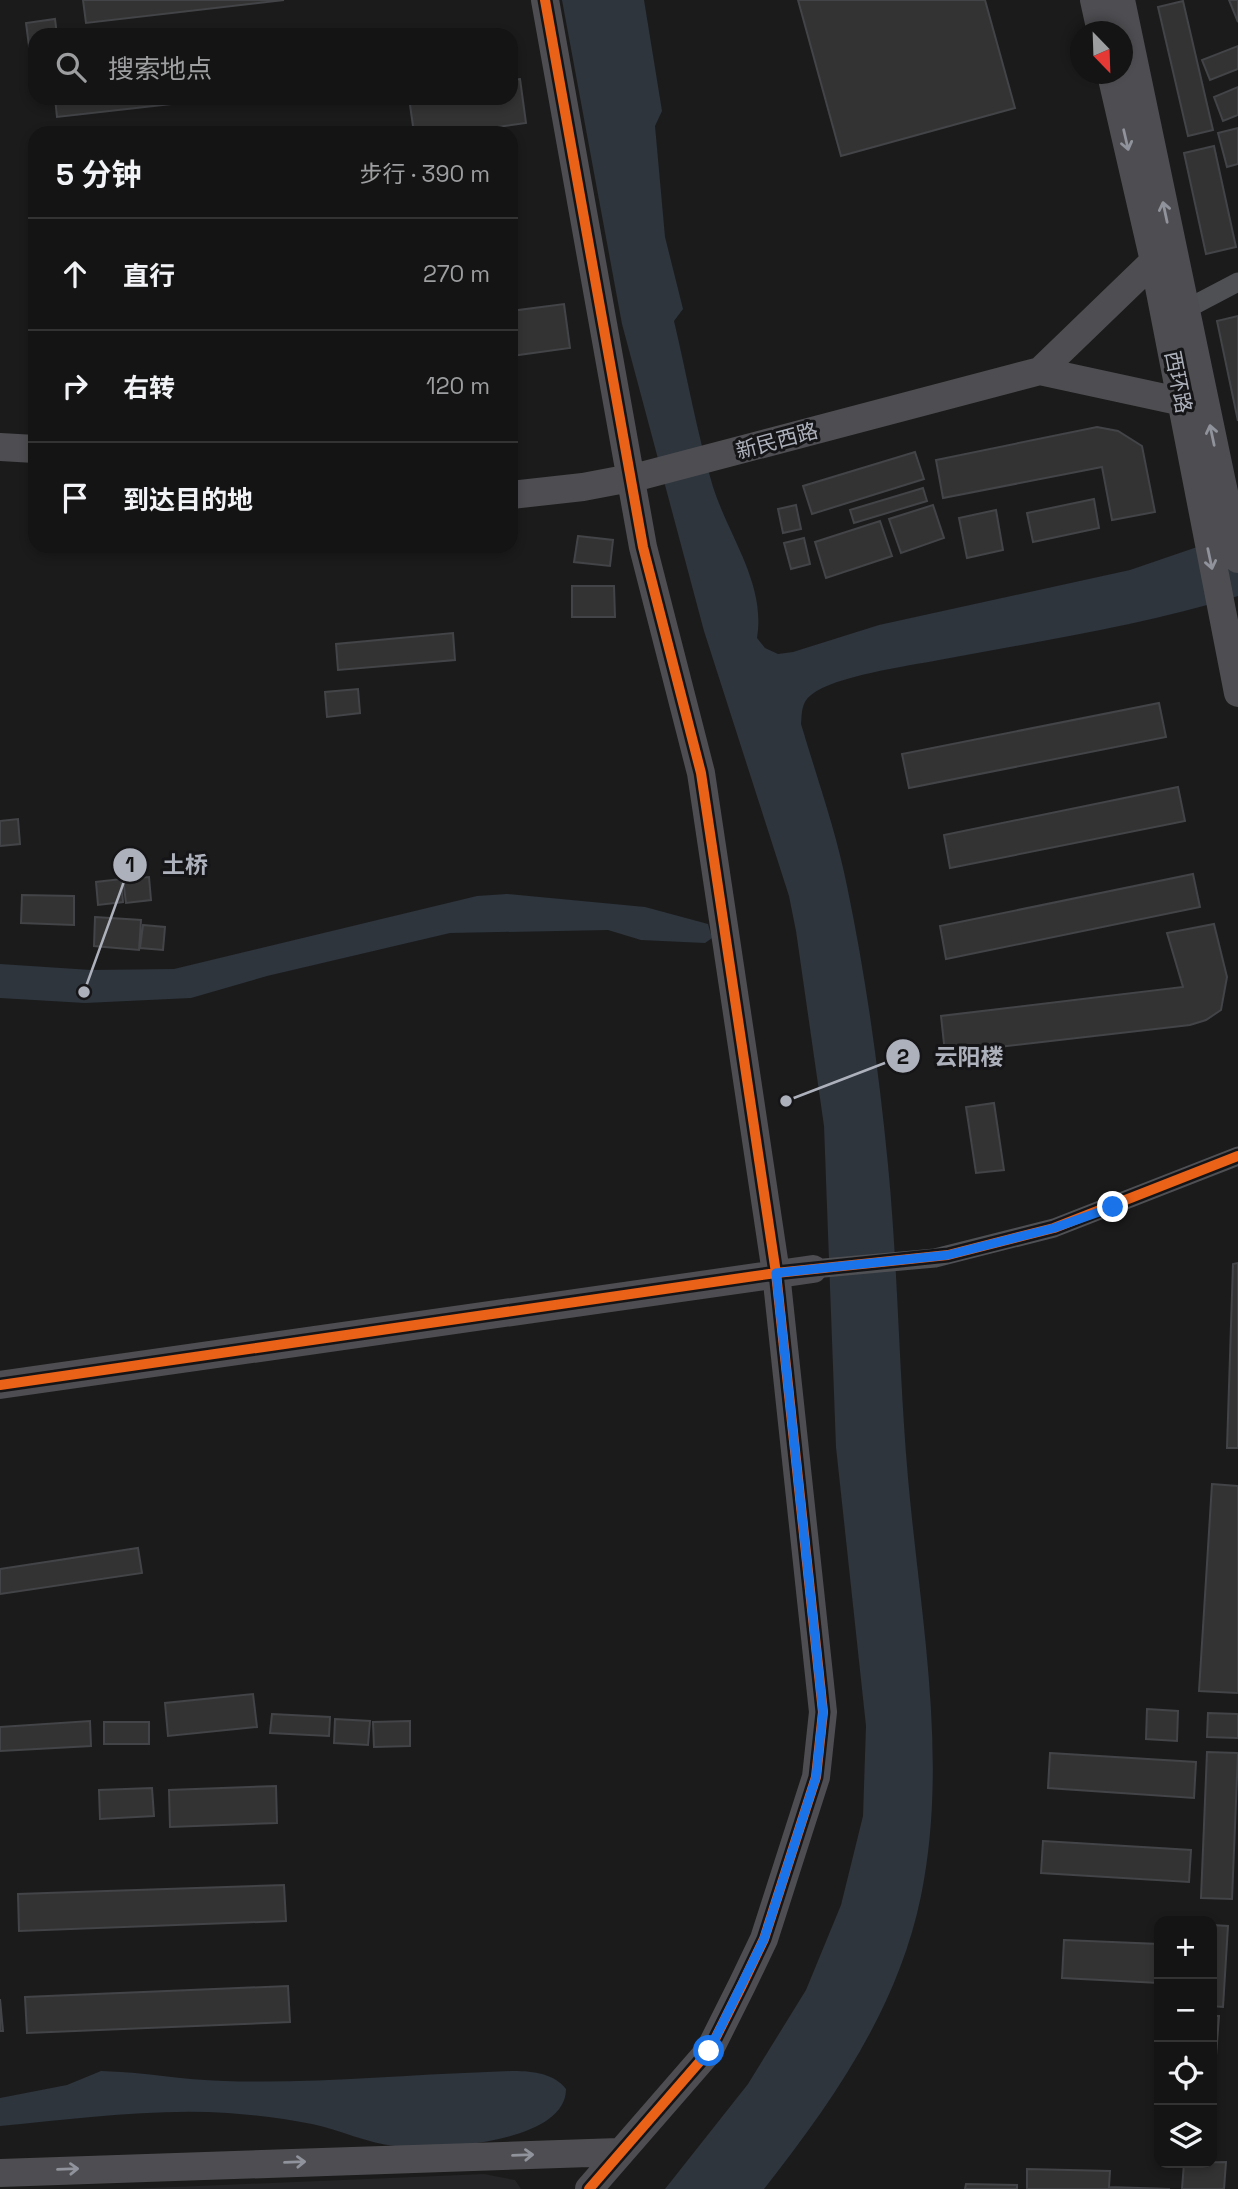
<!DOCTYPE html>
<html lang="zh">
<meta charset="utf-8">
<style>
body{margin:0;font-family:"Space Grotesk","Noto Sans SC",sans-serif;background:#212122;color:#f1f3f6}
.controls{position:absolute;right:21px;bottom:21px;display:grid;overflow:hidden;border-radius:14px;box-shadow:0 4px 10px #0003}
.controls button{width:63px;height:63px;display:grid;place-items:center;padding:0;border:0;border-bottom:2px solid #333334;background:#141414;color:#f1f3f6;font:35px sans-serif}
.compass{position:absolute;left:1070px;top:21px;width:63px;height:63px;border-radius:50%;background:#141414;box-shadow:0 4px 10px #0003;rotate:157deg}
.stop{position:absolute;width:21px;height:21px;margin:-16px;border:5px solid #1a73e8;border-radius:50%;background:#fff}
.stop.end{background:#1a73e8;border-color:#fff;box-shadow:0 2px 7px #0008}
.list{margin:0;padding:0;list-style:none}
h2{display:flex;justify-content:space-between;align-items:center;height:91px;margin:0;padding:0 28px;font-size:30px}
h2 small{font-size:23px;font-weight:400;color:#9d9ea0}
.list li{display:grid;grid-template-columns:46px 1fr auto;gap:21px;align-items:center;box-sizing:border-box;height:112px;padding:0 28px;border-top:2px solid #333334}
.list b{display:block;font-size:26px;white-space:nowrap}
.list em{font-size:23px;font-style:normal;color:#9d9ea0}
.icon{flex:none;width:38px;height:38px;fill:none;stroke:currentColor;stroke-width:2;stroke-linecap:round;stroke-linejoin:round}
.map{position:relative;flex:none;width:1238px;height:2189px;overflow:hidden}
.search{position:absolute;background:#141414;box-shadow:0 4px 10px #0003;left:28px;top:28px;width:490px;height:77px;display:flex;align-items:center;gap:18px;box-sizing:border-box;padding:0 24px;border-radius:21px;color:#9d9ea0;font-size:26px}
.panel{position:absolute;background:#141414;box-shadow:0 4px 10px #0003;left:28px;top:126px;width:490px;height:427px;border-radius:21px}
.map>svg:first-child{display:block}
.built{fill:#252527}
.water{fill:#2e353d}
.building{fill:#333;stroke:#434447;stroke-width:2}
.lines{fill:none;stroke-linecap:round;stroke-linejoin:round}
.street{stroke:#4f5054;stroke-width:19}
.secondary{stroke:#4e4e52;stroke-width:28}
.cycleway-casing{stroke:#151517;stroke-width:15}
.cycleway{stroke:#ea6118;stroke-width:10}
.oneway{stroke:#90939c}
.route{stroke:#1a73e8;stroke-width:9}
.labels{text-anchor:middle;stroke-width:6;stroke-linejoin:round;paint-order:stroke}
.street-label{font-size:21px;fill:#adb1bb;stroke:#151517}
.leader{fill:none;stroke:#adb1bb;stroke-width:2.5}
.callout-dot{fill:#adb1bb;stroke:#151517;stroke-width:2.5}
.mark-label{font-size:21px;text-anchor:middle;font-weight:bold;fill:#111}
.callout-label{font-size:23px;text-anchor:middle;font-weight:bold;fill:#adb1bb;stroke:#151517;stroke-width:6;stroke-linejoin:round;paint-order:stroke}
</style>
<div class="map">
<svg width="1238" height="2189" viewBox="0 0 1238 2189">
<rect width="100%" height="100%" fill="#1b1b1b"/>
<!-- built -->
<path class="built" d="M484 2174 515 2180 521 2189H127Z"/>
<!-- water -->
<path class="water" d="M562 0H644L662 111 655 126 665 237 683 309 674 321C687 376 697 433 713 487 729 537 766 584 757 638L765 648 778 654 793 652 879 625 1130 570 1238 533V596C1141 626 1039 641 939 660 908 666 834 676 811 695 801 703 802 713 801 724 817 778 836 831 847 886 866 977 879 1072 888 1165 898 1269 899 1374 908 1478 920 1615 949 1758 921 1896 898 2008 833 2101 764 2189H665L748 2084 806 1990 841 1905 863 1816 866 1726 836 1447 824 1126 796 931 789 896 704 631 622 324Z
M507 894 645 907 708 924 712 938 705 943 641 940 608 930 450 933 267 976 191 998 85 1003 0 998V964L91 970 174 969 477 896Z
M101 2071C143 2072 183 2080 224 2081 312 2084 399 2075 487 2072 513 2071 549 2067 566 2089 566 2144 435 2150 395 2146 367 2143 340 2130 312 2124 286 2119 256 2115 228 2113 153 2108 75 2119 0 2126V2098L67 2085Z"/>
<!-- building -->
<path class="building" d="M83 0H284L86 23Z
M798 0H985L1015 108 841 156Z
M1229 0H1238V22Z
M1183 1 1213 130 1188 136 1158 7Z
M55 19 57 35H35V69H32L26 23Z
M1238 46V69L1210 80 1202 60Z
M520 79 526 123 454 133H414L409 98H511V80Z
M1238 87V115L1223 121 1214 97Z
M55 98H215V99L57 117Z
M1238 128V164L1227 167 1218 133Z
M1214 146 1236 247 1206 254 1184 153Z
M564 304 570 348 511 356V311Z
M1238 316V421L1217 321Z
M1097 427 1118 431 1142 446 1155 512 1112 520 1102 467 943 498 936 460Z
M915 452 924 479 812 514 803 486Z
M923 488 927 501 854 523 850 510Z
M1094 499 1099 528 1033 542 1027 513Z
M796 505 801 529 783 533 778 509Z
M933 505 944 538 901 553 889 519Z
M996 510 1003 550 967 558 959 518Z
M880 521 892 556 826 578 815 542Z
M578 536 613 540 610 566 574 562Z
M804 538 810 564 791 569 784 543Z
M572 586H614L615 617H572Z
M453 633 455 660 338 670 336 644Z
M358 689 360 713 327 717 325 692Z
M1159 703 1166 737 909 788 902 754Z
M1178 787 1185 821 950 868 944 835Z
M18 819 20 844 0 846V821Z
M1193 874 1200 907 946 959 940 926Z
M149 877 151 900 126 903 123 879Z
M121 879 123 902 98 905 96 882Z
M22 895 74 896V925L21 923Z
M95 917 141 920 139 950 94 946Z
M1214 924 1227 977 1221 1010 1206 1020 1190 1025 945 1053 941 1016 1183 987 1167 933Z
M143 925 165 927 163 950 140 948Z
M994 1103 1004 1170 976 1173 966 1107Z
M1238 1263V1448H1227L1233 1264Z
M1212 1484 1238 1486V1693L1199 1691Z
M138 1548 142 1573 0 1594V1569Z
M253 1694 257 1727 168 1736 165 1703Z
M1147 1709 1178 1711 1177 1741 1146 1739Z
M1208 1713 1238 1714V1738L1207 1737Z
M272 1714 330 1717 329 1736 270 1733Z
M335 1719 370 1721 368 1745 334 1743Z
M90 1721 91 1746 0 1751V1727Z
M410 1721V1746L374 1747 373 1722Z
M104 1722H149V1744H104Z
M1207 1752 1238 1753 1232 1899 1201 1898Z
M1050 1753 1196 1762 1194 1798 1048 1788Z
M276 1786 277 1823 170 1827 169 1790Z
M152 1788 154 1816 100 1819 99 1790Z
M1043 1841 1191 1850 1189 1882 1041 1873Z
M284 1885 286 1921 19 1931 18 1894Z
M1212 1925 1228 1926 1223 2007 1212 2006Z
M1064 1940 1159 1944V1983L1062 1978Z
M288 1986 290 2022 27 2033 25 1997Z
M0 1999 3 2031H0Z
M1212 2016H1219L1215 2069H1212Z
M1226 2162 1224 2189H1182L1184 2163Z
M1027 2169 1110 2171 1109 2187 1170 2189H1027Z
M966 2184 1017 2185V2189H965Z"/>
<g class="lines">
<!-- street -->
<path class="street" d="M1177 314 1238 282
M813 1269 935 1258 1054 1228 1238 1156"/>
<!-- secondary -->
<path class="secondary" d="M545 0 643 547 701 773 776 1273 823 1712 816 1777 764 1939 742 1985 709 2051 589 2189
M1094 0 1101 32
M1121 0 1238 559
M1111 74 1154 261 1238 693
M1040 371 1154 261
M0 447 35 449
M511 495 583 487 641 476 1040 371 1183 402
M0 1385 813 1269
M0 2173 619 2152"/>
<!-- cycleway casing -->
<g class="cycleway-casing">
<path id="cycleway" d="M545 0 643 547 701 773 776 1273 823 1712 816 1777 764 1939 742 1985 709 2051 589 2189
M0 1385 776 1273 948 1255 1054 1228 1238 1156"/>
</g>
<!-- cycleway -->
<use href="#cycleway" class="cycleway"/>
</g>
<!-- one-way arrows -->
<defs><path id="oneway-shaft" d="M-6 0H5M1.5-3L5.5 0L1.5 3" fill="none" stroke-width="1.6" stroke-linecap="round" stroke-linejoin="round" transform="scale(1.75)"/></defs>
<g class="oneway">
<use href="#oneway-shaft" transform="translate(1126 140) rotate(77)"/>
<use href="#oneway-shaft" transform="translate(1165 212) rotate(-102)"/>
<use href="#oneway-shaft" transform="translate(1212 435) rotate(-102)"/>
<use href="#oneway-shaft" transform="translate(1210 559) rotate(78)"/>
<use href="#oneway-shaft" transform="translate(523 2155) rotate(-2)"/>
<use href="#oneway-shaft" transform="translate(295 2162) rotate(-2)"/>
<use href="#oneway-shaft" transform="translate(68 2169) rotate(-2)"/>
</g>
<g class="lines">
<!-- route -->
<path class="route" d="M709 2051 764 1939 816 1777 823 1712 776 1273 948 1255 1054 1228 1113 1207"/>
</g>
<g class="labels">
<!-- street labels -->
<g class="street-label">
<text transform="translate(1178 382) rotate(79)" y="7">西环路</text>
<text transform="translate(777 441) rotate(-15)" y="7">新民西路</text>
</g>
</g>
<!-- callouts -->
<path class="leader" d="M84 992L130 865M786 1101L903 1056"/>
<g class="callout-dot">
<circle cx="84" cy="992" r="7"/>
<circle cx="786" cy="1101" r="7"/>
<circle cx="130" cy="865" r="18"/>
<circle cx="903" cy="1056" r="18"/>
</g>
<g class="mark-label">
<text x="130" y="872">1</text>
<text x="903" y="1064">2</text>
</g>
<g class="callout-label">
<text x="185" y="873">土桥</text>
<text x="969" y="1065">云阳楼</text>
</g>
</svg>
<div class="controls">
<button>+</button>
<button>−</button>
<button><svg class="icon" aria-label="locate" viewBox="0 0 24 24"><circle cx="12" cy="12" r="6"/><path d="M12 2v4M12 18v4M2 12h4M18 12h4"/></svg></button>
<button><svg class="icon" aria-label="layers" viewBox="0 0 24 24"><path d="M12 4l9 5-9 5-9-5zM3 14l9 5 9-5"/></svg></button>
</div>
<svg class="compass" viewBox="-18 -18 36 36"><path d="M0-13l5 13h-10z" fill="#e53935"/><path d="M0 13l5-13h-10z" fill="#9d9ea0"/></svg>
<div class="stop" style="left:709px;top:2051px"></div>
<div class="stop end" style="left:1113px;top:1207px"></div>
<div class="search"><svg class="icon" aria-label="search" viewBox="0 0 24 24"><circle cx="10" cy="10" r="6"/><path d="M15 15l6 6"/></svg>搜索地点</div>
<section class="panel">
<h2>5 分钟<small>步行 · 390 m</small></h2>
<ul class="list">
<li><svg class="icon" aria-label="ahead" viewBox="0 0 24 24"><path d="M12 20V5M6 11l6-6 6 6"/></svg><div><b>直行</b></div><em>270 m</em></li>
<li><svg class="icon" aria-label="right" viewBox="0 0 24 24"><path d="M7 20v-9h11M14 6l5 5-5 5"/></svg><div><b>右转</b></div><em>120 m</em></li>
<li><svg class="icon" aria-label="arrive" viewBox="0 0 24 24"><path d="M6 21V4h12l-3 4 3 4H6"/></svg><div><b>到达目的地</b></div></li>
</ul>
</section>
</div>
